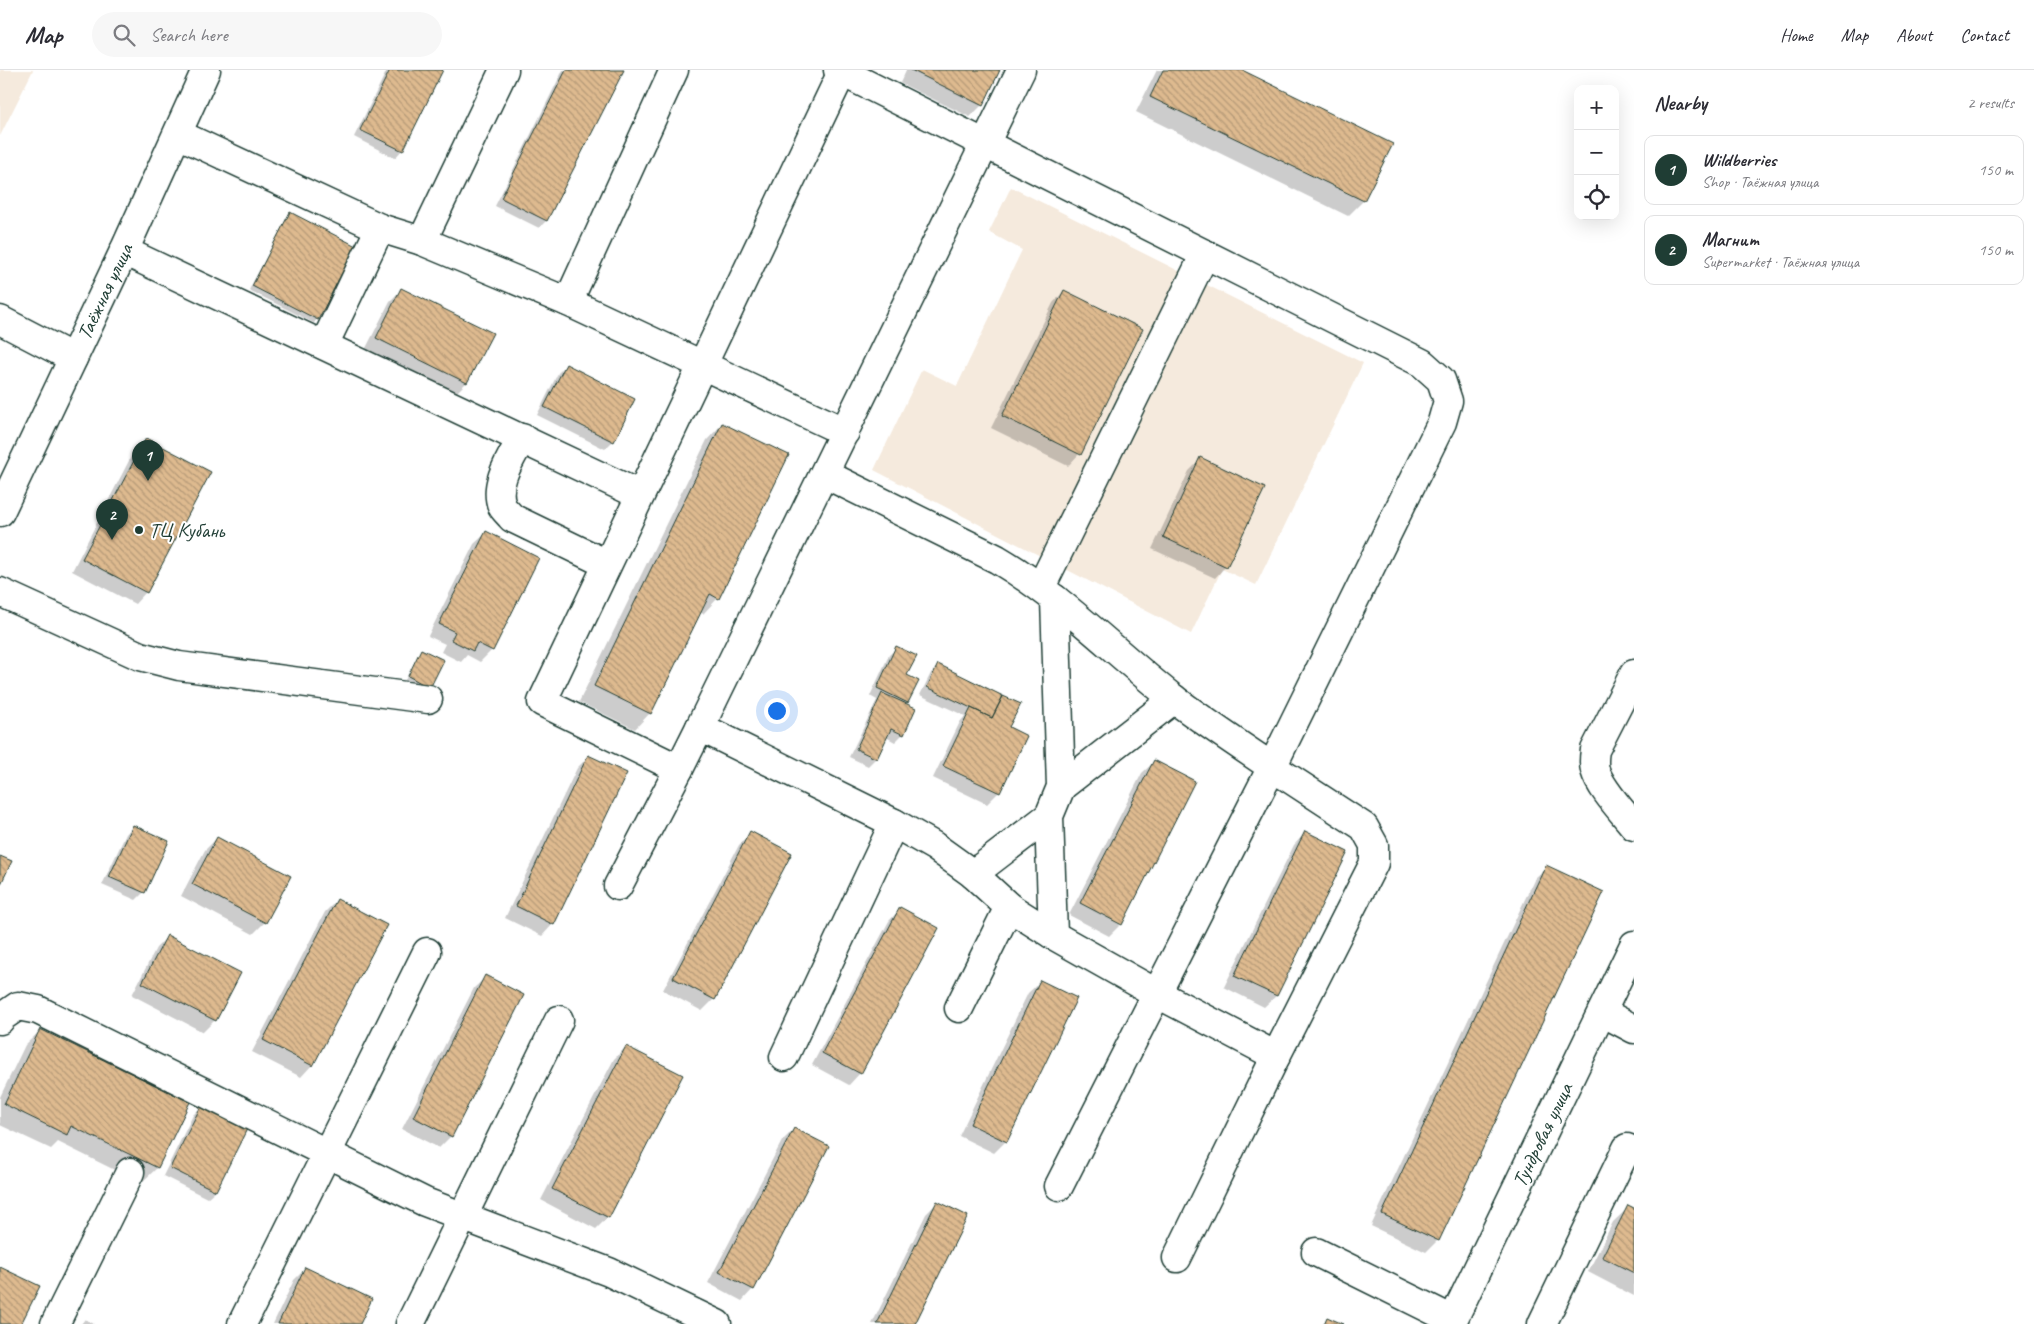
<!DOCTYPE html>
<meta charset="utf-8">
<style>
body{margin:0;font-family:Caveat,sans-serif;background:#f7f7f7;color:#2b2b33}
.controls{position:absolute;right:15px;top:15px;display:grid;overflow:hidden;border-radius:10px;box-shadow:0 5px 20px #0002}
.controls button{width:45px;height:45px;display:grid;place-items:center;padding:0;border:0;border-bottom:1px solid #e1e1e2;background:#fff;color:#2b2b33;font:25px sans-serif}
.you{position:absolute;left:776px;top:640px;width:18px;height:18px;margin:-12px;border:4px solid #fff;border-radius:50%;background:#1a73e8;box-shadow:0 0 0 8px #1a73e833}
.badge{display:grid;place-items:center;width:32px;height:32px;border-radius:50%;background:#1f3d34;color:#fff;font-size:16px;font-weight:700}
.pin{position:absolute;translate:-50% -41px;filter:drop-shadow(0 1px 2px #0008)}
.pin::after{content:'';position:absolute;top:26px;width:18px;height:15px;background:inherit;clip-path:polygon(0 0,100% 0,50% 100%)}
.list{margin:0;padding:0;list-style:none}
h2{display:flex;justify-content:space-between;align-items:center;height:65px;margin:0;padding:0 20px;font-size:21px}
h2 small{font-size:16px;font-weight:400;color:#7c7c81}
.list li{display:grid;grid-template-columns:32px 1fr auto;gap:15px;align-items:center;box-sizing:border-box;height:70px;margin:0 10px 10px;padding:0 10px;border:1px solid #e1e1e2;border-radius:10px}
.list b{display:block;font-size:19px;white-space:nowrap}
.list p{margin:0;font-size:16px;white-space:nowrap;color:#7c7c81}
.list em{font-size:16px;font-style:normal;color:#7c7c81}
.icon{flex:none;width:28px;height:28px;fill:none;stroke:currentColor;stroke-width:2;stroke-linecap:round;stroke-linejoin:round}
.map{position:relative;flex:none;width:1634px;height:1254px;overflow:hidden}
header{display:flex;align-items:center;gap:30px;box-sizing:border-box;height:70px;padding:0 25px;background:#fff;border-bottom:1px solid #e1e1e2}
header strong{font-size:24px}
nav{display:flex;gap:28px;margin-inline-start:auto;font-size:18px}
.search{width:350px;height:45px;background:#f7f7f7;display:flex;align-items:center;gap:12px;box-sizing:border-box;padding:0 18px;border-radius:28px;color:#7c7c81;font-size:19px}
main{display:flex}
aside{flex:1;background:#fff}
.map>svg:first-child{display:block}
.built{fill:#f5eadd}
.shadow{fill:#0003}
.building{fill:url(#building-back-hatch);stroke:#1f3d34}
.lines{fill:none;stroke-linecap:round;stroke-linejoin:round}
.minor-casing{stroke:#1f3d34;stroke-width:31}
.minor{stroke:#fff;stroke-width:28}
.poi-dot{fill:#1f3d34;stroke:#fff;stroke-width:2}
.labels{text-anchor:middle;stroke-width:4;stroke-linejoin:round;paint-order:stroke}
.street-label{font-size:21px;fill:#1f3d34;stroke:#fff}
.poi-label{font-size:21px;fill:#1f3d34;stroke:#fff;text-anchor:start}
</style>
<header>
<strong>Map</strong>
<div class="search"><svg class="icon" aria-label="search" viewBox="0 0 24 24"><circle cx="10" cy="10" r="6"/><path d="M15 15l6 6"/></svg>Search here</div>
<nav><a>Home</a><a>Map</a><a>About</a><a>Contact</a></nav>
</header>
<main>
<div class="map">
<svg width="1634" height="1254" viewBox="0 0 1634 1254">
<defs>
<pattern id="building-back-hatch" width="6" height="6" patternUnits="userSpaceOnUse" patternTransform="scale(1.25)"><rect width="6" height="6" fill="#deba8f"/><path d="M-1 5l2 2M0 0l6 6M5-1l2 2" fill="none" stroke="#b39876"/></pattern>
</defs>
<rect width="100%" height="100%" fill="#fff"/>
<filter id="ink" filterUnits="userSpaceOnUse"><feTurbulence type="fractalNoise" baseFrequency=".02" numOctaves="2"/><feDisplacementMap in="SourceGraphic" scale="10" xChannelSelector="R" yChannelSelector="G"/><feConvolveMatrix kernelMatrix="1 2 1 2 8 2 1 2 1" color-interpolation-filters="sRGB"/></filter>
<g filter="url(#ink)">
<!-- built -->
<path class="built" d="M0 0H33L0 66Z
M1011 117 1363 293 1256 515 1222 499 1191 564 874 400 922 299 957 316 1022 180 989 162Z"/>
<!-- shadow -->
<path class="shadow" d="M387 0H441L402 80 395 88 354 67Z
M563 0H622L546 151 539 158 495 136Z
M906 0H999L982 35 970 47 900 13Z
M1157 0H1239L1363 131 1348 146 1136 42Z
M291 143 317 249 314 253 249 220 287 147Z
M402 219 491 264 466 313 455 324 365 280 390 231Z
M1064 221 1141 260 1079 384 1068 396 991 358 1053 233Z
M566 295 613 371 605 379 537 345 558 303Z
M722 354 718 528 703 544 700 542 650 643 635 659 579 632 707 370Z
M146 370V522L135 534 72 501 134 381Z
M1201 389 1226 496 1215 508 1152 479 1189 401Z
M486 463 492 580 480 592 467 585 461 592 441 582 445 574 428 566 474 474Z
M897 578 907 632 905 635 903 664 895 672 886 667 876 688 868 696 849 687 877 630 870 626 889 585Z
M422 580 426 620 405 610Z
M938 596 1007 658 1025 667 999 722 987 734 933 708 960 652 965 646 920 625 931 603Z
M589 686 553 854 542 866 505 848 577 698Z
M1154 692 1121 854 1109 866 1069 845 1142 703Z
M133 756 144 822 136 830 102 815 126 764Z
M751 763 714 929 702 941 663 920 739 775Z
M1305 763 1346 783 1276 926 1264 937 1224 917 1294 775Z
M217 768 265 852 253 864 181 826 205 780Z
M1547 797 1438 1170 1426 1182 1371 1156 1535 808Z
M337 830 312 995 301 1007 252 982 325 842Z
M900 839 860 1003 849 1015 812 995 889 851Z
M167 867 215 950 203 962 132 925 156 878Z
M486 907 451 1066 439 1078 402 1059 474 918Z
M1040 912 1006 1071 994 1083 959 1066 1028 923Z
M41 960 189 1032 157 1098 141 1113 58 1072 51 1079 0 1055V1027L25 975Z
M626 977 681 1006 608 1147 596 1159 541 1130 614 989Z
M201 1037 215 1121 207 1128 163 1106 193 1045Z
M794 1059 753 1219 742 1231 708 1213 782 1071Z
M938 1132 914 1254H872L926 1144Z
M1629 1137 1634 1139V1226L1588 1202 1613 1152Z
M306 1198 359 1254H273L294 1210Z
M85 1249 94 1254H81Z"/>
<!-- building -->
<path class="building" d="M390 0H443L403 81 360 60Z
M566 0H624L547 151 501 128Z
M911 0H1000L983 36Z
M1163 0H1242L1393 74 1364 131 1150 27Z
M290 142 356 176 318 250 252 216Z
M401 218 493 263 467 313 376 268Z
M1064 220 1143 259 1081 385 1002 346Z
M566 294 635 329 614 372 544 337Z
M722 353 789 385 719 529 710 524 651 644 594 616Z
M146 368 211 402 147 523 82 489Z
M1200 387 1265 418 1227 497 1163 467Z
M486 461 539 488 493 581 477 573 473 581 451 570 455 562 439 554Z
M896 576 917 586 907 605 919 611 908 633 877 618Z
M421 579 444 590 430 618 408 606Z
M938 594 1003 626 992 648 927 617Z
M882 623 916 638 904 665 891 659 877 689 856 679Z
M1003 626 1021 634 1009 657 1027 666 1000 723 943 696 971 638 992 648Z
M588 685 627 703 554 855 516 836Z
M1154 690 1195 711 1122 855 1080 833Z
M133 755 169 771 145 823 109 807Z
M750 761 792 783 715 930 673 908Z
M1305 761 1348 782 1277 926 1234 906Z
M217 767 291 806 266 853 192 814Z
M0 786 12 791 0 816Z
M1546 795 1604 822 1439 1171 1382 1144Z
M337 829 387 855 313 996 263 970Z
M900 837 939 858 861 1004 822 983Z
M167 865 241 903 216 951 142 913Z
M485 905 524 925 452 1067 413 1047Z
M1040 910 1077 928 1007 1072 970 1054Z
M40 959 190 1032 158 1098 71 1056 67 1065 4 1034Z
M626 976 683 1005 609 1148 552 1119Z
M201 1036 247 1059 216 1121 170 1098Z
M794 1058 829 1076 754 1220 719 1202Z
M937 1131 968 1146 915 1254H877Z
M1628 1135 1634 1138V1203L1602 1187Z
M0 1197 40 1216 21 1254H0Z
M305 1197 372 1229 360 1254H278Z
M1327 1247 1343 1254H1324Z"/>
<g class="lines">
<!-- minor casing -->
<g class="minor-casing">
<g id="minor">
<path d="M1021 0 700 657 894 753 934 776 973 804 1009 837 1053 865 1156 923 1276 986"/>
<path d="M178 64 380 158 422 171 568 232 845 362"/>
<path d="M422 171 504 0"/>
<path d="M124 181 640 425"/>
<path d="M568 232 674 0"/>
<path d="M0 250 73 288"/>
<path d="M324 275 380 158"/>
<path d="M522 368C512 387 493 413 502 436 504 440 509 444 512 448L607 494"/>
<path d="M825 404 997 489C1063 528 1115 583 1174 629 1206 653 1239 675 1272 697L1442 352 1448 331 1441 310 1422 293 838 0"/>
<path id="s1" d="M0 442 124 181 206 0"/>
<path d="M1041 517 1205 184"/>
<path d="M0 522 140 586 179 596 428 629"/>
<path d="M1634 604 1595 680C1594 687 1593 693 1595 700 1600 718 1622 741 1634 756"/>
<path d="M700 657 679 699 542 632 843 0"/>
<path d="M1061 717 1174 629"/>
<path d="M973 804 1049 746"/>
<path d="M618 816 679 699"/>
<path d="M1053 865 1049 746 1061 717 1055 529"/>
<path d="M959 938 1009 837"/>
<path d="M1602 942 1634 959"/>
<path d="M0 950 2 947 18 936 38 940 425 1132 609 1202 717 1254"/>
<path d="M784 987 894 753"/>
<path d="M1059 1116 1272 697 1364 757 1374 775V793L1276 986 1177 1188"/>
<path d="M1316 1182 1453 1250"/>
<path d="M55 1254 130 1102"/>
<path d="M242 1254 427 882"/>
<path d="M410 1254 559 950"/>
<path id="s2" d="M1451 1254 1634 875"/>
<path d="M1542 1254 1627 1078 1634 1081"/>
</g>
</g>
<!-- minor -->
<use href="#minor" class="minor"/>
</g>
</g>
<!-- markers -->
<circle class="poi-dot" cx="139" cy="460" r="5"/>
<g class="labels">
<!-- street labels -->
<g class="street-label">
<text dy="7" stroke="none"><textPath href="#s1" startOffset="244">Таёжная улица</textPath></text>
<text dy="7" stroke="none"><textPath href="#s2" startOffset="210">Тундровая улица</textPath></text>
</g>
<!-- poi labels -->
<g class="poi-label">
<text x="149" y="467">ТЦ Кубань</text>
</g>
</g>
</svg>
<div class="controls">
<button>+</button>
<button>−</button>
<button><svg class="icon" aria-label="locate" viewBox="0 0 24 24"><circle cx="12" cy="12" r="6"/><path d="M12 2v4M12 18v4M2 12h4M18 12h4"/></svg></button>
</div>
<div class="you"></div>
<div class="pin badge" style="left:148px;top:411px">1</div>
<div class="pin badge" style="left:112px;top:470px">2</div>
</div>
<aside>
<h2>Nearby<small>2 results</small></h2>
<ul class="list">
<li><span class="badge">1</span><div><b>Wildberries</b><p>Shop · Таёжная улица</p></div><em>150 m</em></li>
<li><span class="badge">2</span><div><b>Магнит</b><p>Supermarket · Таёжная улица</p></div><em>150 m</em></li>
</ul>
</aside>
</main>
